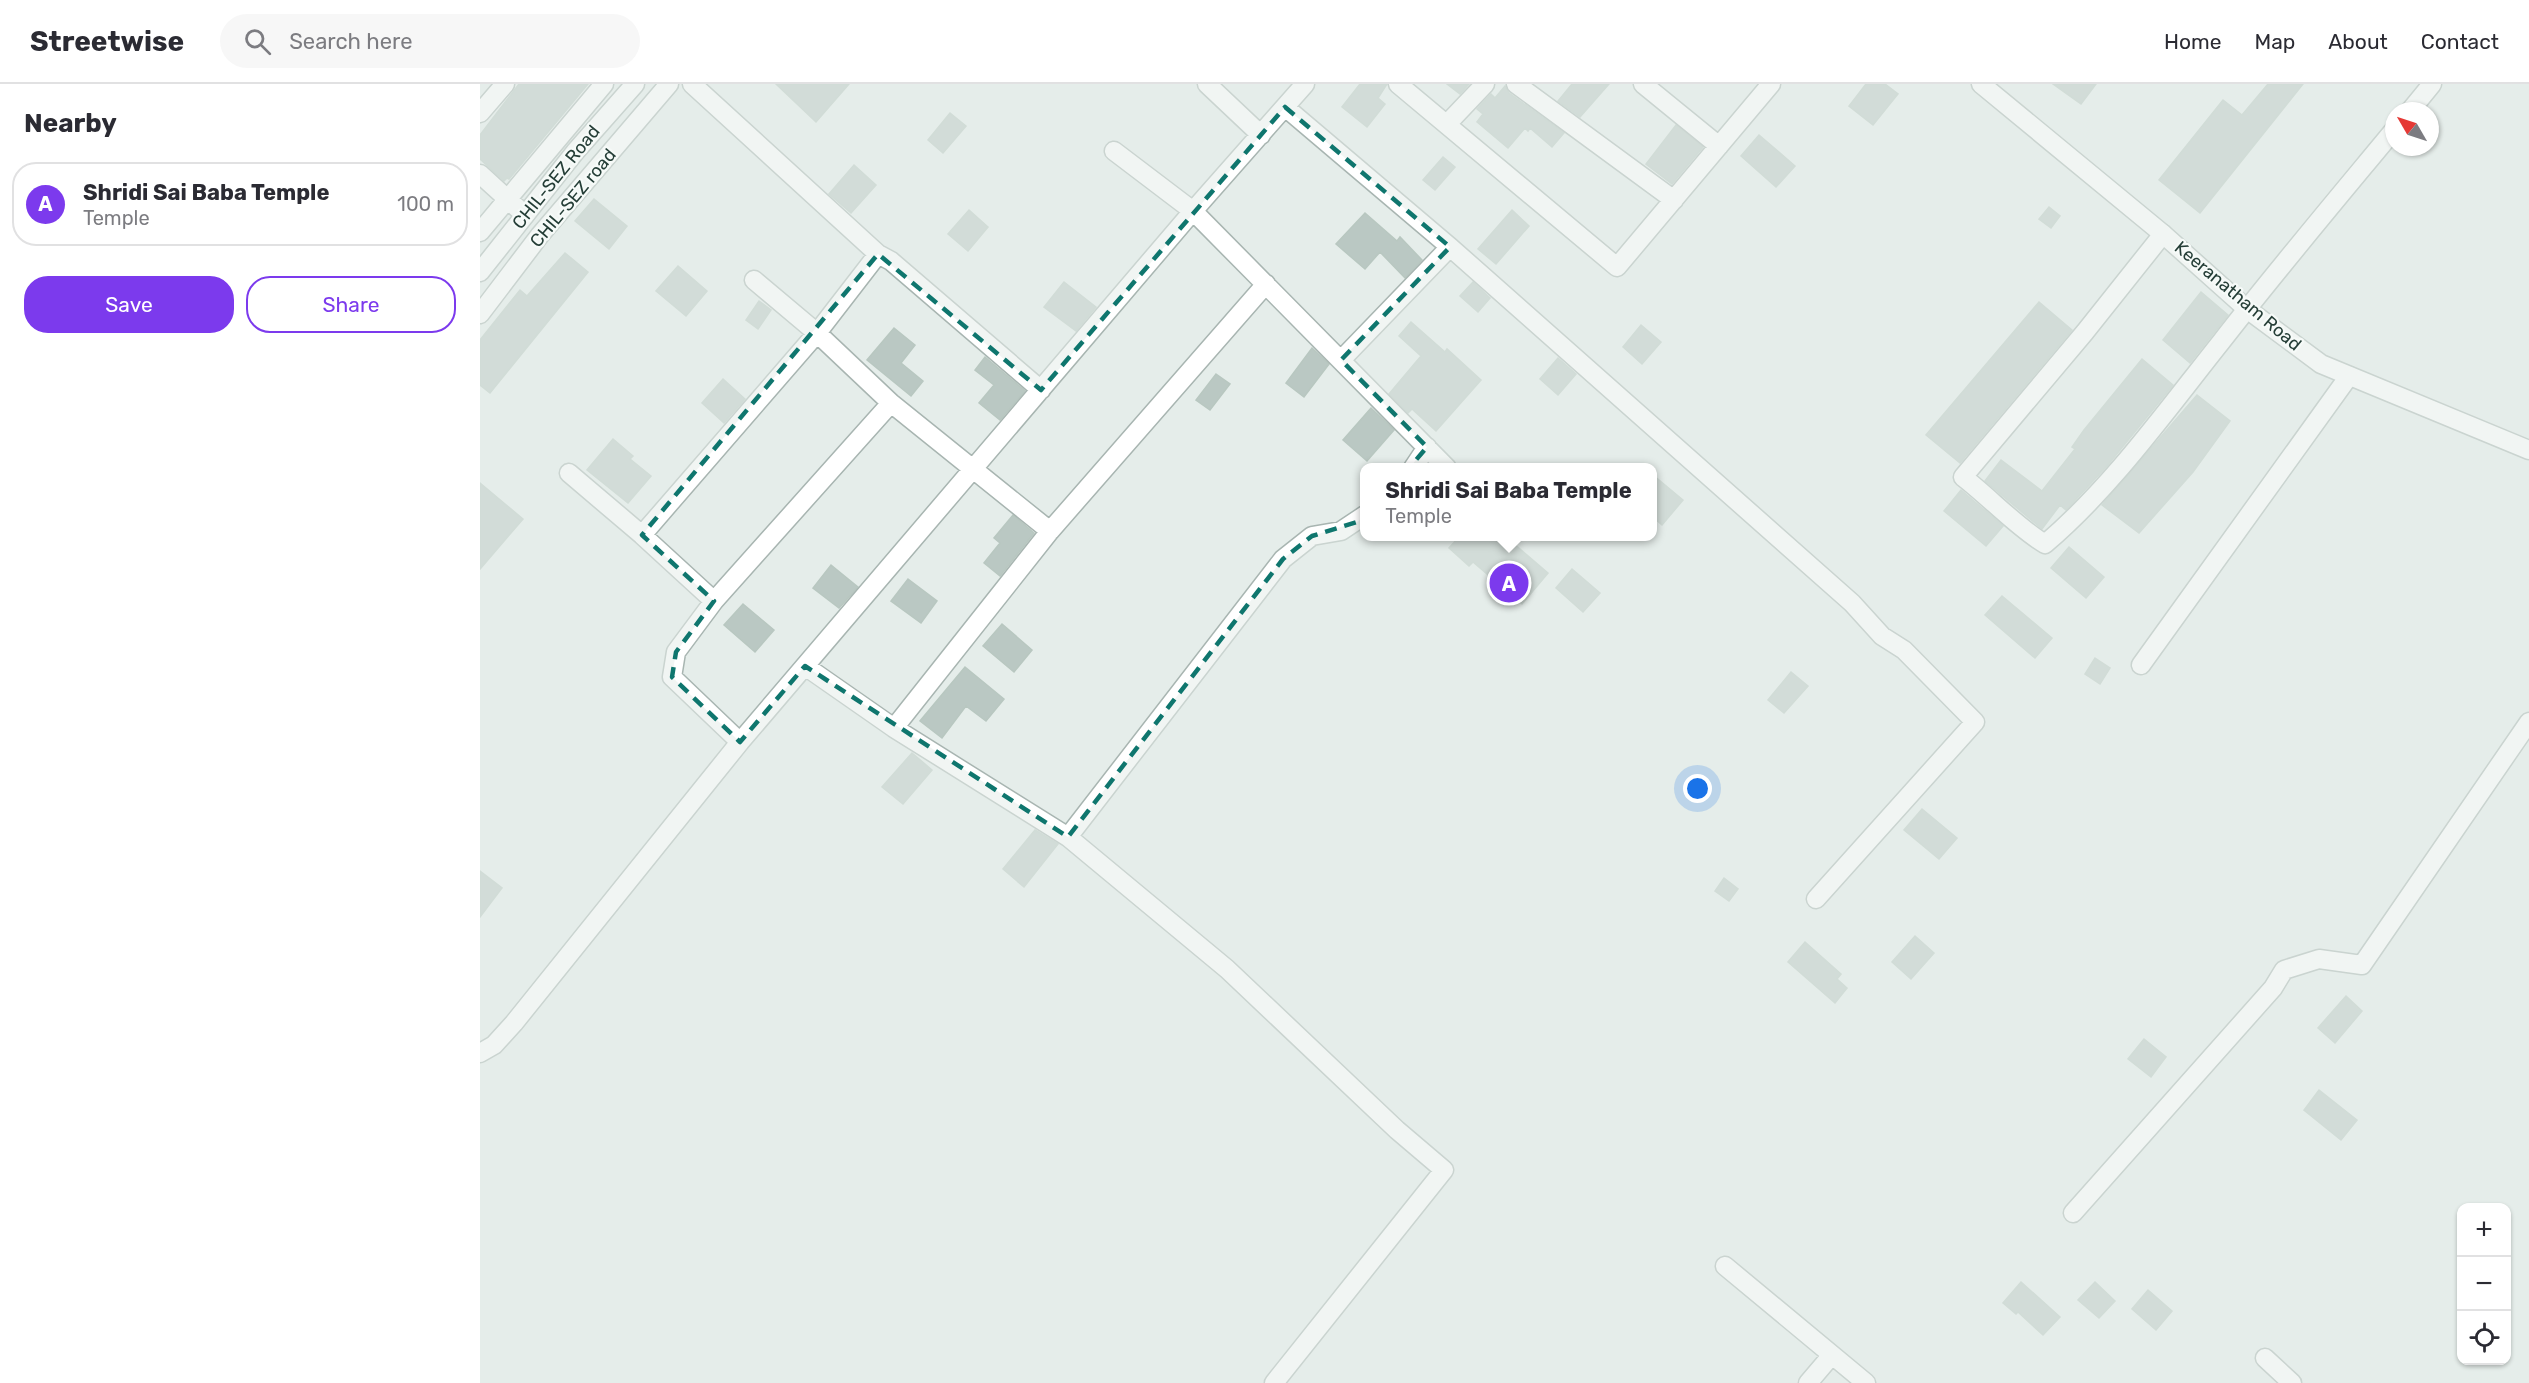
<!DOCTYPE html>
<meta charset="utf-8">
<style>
body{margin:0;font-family:Rubik,sans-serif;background:#f7f7f7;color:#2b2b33}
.controls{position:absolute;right:18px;bottom:18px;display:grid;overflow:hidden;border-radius:12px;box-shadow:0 2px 4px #0004}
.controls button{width:54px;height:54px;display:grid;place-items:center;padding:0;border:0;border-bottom:2px solid #e1e1e2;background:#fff;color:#2b2b33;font:30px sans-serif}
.compass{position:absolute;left:1905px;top:18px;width:54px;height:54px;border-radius:50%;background:#fff;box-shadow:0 2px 4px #0004;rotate:309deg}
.you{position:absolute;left:1218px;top:705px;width:21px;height:21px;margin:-15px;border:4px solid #fff;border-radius:50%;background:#1a73e8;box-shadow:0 0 0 9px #1a73e833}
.badge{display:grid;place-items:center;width:39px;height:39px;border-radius:50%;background:#7c3aed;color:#fff;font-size:20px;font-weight:700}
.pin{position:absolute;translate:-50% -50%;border:3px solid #fff;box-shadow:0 2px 6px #0006}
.popup{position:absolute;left:880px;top:379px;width:297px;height:78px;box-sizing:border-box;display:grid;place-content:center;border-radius:12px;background:#fff;filter:drop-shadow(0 2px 4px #0005);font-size:20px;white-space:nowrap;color:#7c7c81}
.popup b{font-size:22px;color:#2b2b33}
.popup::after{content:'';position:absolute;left:50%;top:100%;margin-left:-12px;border:12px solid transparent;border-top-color:#fff}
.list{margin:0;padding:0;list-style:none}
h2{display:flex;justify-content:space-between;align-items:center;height:78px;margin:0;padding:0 24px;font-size:26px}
h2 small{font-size:20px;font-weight:400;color:#7c7c81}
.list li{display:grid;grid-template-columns:39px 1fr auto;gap:18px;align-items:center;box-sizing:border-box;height:84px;margin:0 12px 12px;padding:0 12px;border:2px solid #e1e1e2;border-radius:24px}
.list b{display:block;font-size:22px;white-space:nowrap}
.list p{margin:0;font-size:20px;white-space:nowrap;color:#7c7c81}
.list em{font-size:20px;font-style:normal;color:#7c7c81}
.actions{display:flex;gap:12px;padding:18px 24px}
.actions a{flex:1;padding:14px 0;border:2px solid #7c3aed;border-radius:24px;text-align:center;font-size:21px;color:#7c3aed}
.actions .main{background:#7c3aed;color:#fff}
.icon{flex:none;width:33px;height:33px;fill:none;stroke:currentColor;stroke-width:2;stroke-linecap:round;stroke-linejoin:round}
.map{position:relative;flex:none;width:2049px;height:1299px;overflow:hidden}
header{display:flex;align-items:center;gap:36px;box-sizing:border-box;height:84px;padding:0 30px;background:#fff;border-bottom:2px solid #e1e1e2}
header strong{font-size:28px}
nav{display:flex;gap:33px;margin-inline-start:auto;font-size:21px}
.search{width:420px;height:54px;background:#f7f7f7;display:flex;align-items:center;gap:15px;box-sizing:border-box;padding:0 21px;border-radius:33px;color:#7c7c81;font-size:22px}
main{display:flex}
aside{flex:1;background:#fff}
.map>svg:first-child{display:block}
.building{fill:#bac8c3;stroke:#b8c7c0;stroke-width:1.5}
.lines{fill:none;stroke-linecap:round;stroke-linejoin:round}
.minor-casing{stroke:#a8b5b1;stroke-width:21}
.tertiary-casing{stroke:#a8b5b1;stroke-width:21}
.minor{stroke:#fff;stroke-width:18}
.tertiary{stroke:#fff;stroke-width:18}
.marked{fill:none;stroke:#0f766e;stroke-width:4.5;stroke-dasharray:12 8;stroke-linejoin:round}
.labels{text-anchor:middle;stroke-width:4.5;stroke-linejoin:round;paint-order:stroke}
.street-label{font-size:18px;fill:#253e37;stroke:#f6faf8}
</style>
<header>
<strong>Streetwise</strong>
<div class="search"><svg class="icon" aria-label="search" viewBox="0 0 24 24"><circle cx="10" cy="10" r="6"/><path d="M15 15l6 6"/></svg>Search here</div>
<nav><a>Home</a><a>Map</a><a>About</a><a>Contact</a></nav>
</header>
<main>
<aside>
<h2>Nearby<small></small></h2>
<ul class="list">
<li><span class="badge">A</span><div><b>Shridi Sai Baba Temple</b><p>Temple</p></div><em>100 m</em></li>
</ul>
<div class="actions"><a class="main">Save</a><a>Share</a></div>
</aside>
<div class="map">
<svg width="2049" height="1299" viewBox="0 0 2049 1299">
<rect width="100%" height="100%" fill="#e5edea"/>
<!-- building -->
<path class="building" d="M39 0H108L29 95 27 94 24 97 0 75V51Z
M296 0H369L336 38Z
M880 0H907L898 14 905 20 887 43 862 23Z
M967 0H989L980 10Z
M1092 0H1129L1100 33 1078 17Z
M1386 0H1405L1418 10 1393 41 1369 22Z
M1573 0H1616L1601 20Z
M1788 0H1823L1720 129 1679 96 1743 16 1762 31Z
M1025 2 1029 9 1084 49 1072 63 1050 44 1048 47 1045 44 1028 64 997 38 1003 30 997 25 1011 10 1015 14Z
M470 29 486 42 463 69 448 56Z
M1196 41 1223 63 1192 100 1166 80Z
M1279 51 1315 82 1296 103 1261 72Z
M963 73 975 83 955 106 943 96Z
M374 81 396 101 371 129 349 110Z
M114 115 147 142 129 165 95 137Z
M1569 123 1580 132 1571 144 1559 135Z
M489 126 508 143 488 167 468 150Z
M1032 126 1049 142 1016 180 998 165Z
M885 129 917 157 920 153 942 176 925 194 900 168 885 185 856 160Z
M85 169 108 188 10 309 0 301V256L40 206 47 212Z
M198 182 227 207 206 232 176 207Z
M584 198 616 223 596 247 564 223Z
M993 198 1010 214 998 228 980 212Z
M1721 208 1748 231 1710 279 1683 256Z
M279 217 291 226 278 245 266 236Z
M1559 218 1592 246 1480 379 1446 351Z
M931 238 965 268 967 265 1001 296 956 347 932 325 928 329 909 310 941 272 919 252Z
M1161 241 1181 258 1162 280 1143 263Z
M414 244 435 261 421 279 443 297 431 312 387 276Z
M832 264 849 280 824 313 806 299Z
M505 273 545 307 520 336 499 319 514 301 495 286Z
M1078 274 1096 290 1078 311 1060 295Z
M1662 275 1693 301 1627 382 1586 426 1580 421 1562 445 1505 397 1521 376 1562 407 1595 365 1592 363 1604 346Z
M736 290 750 300 730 326 716 316Z
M243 295 265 315 244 339 222 319Z
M1717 311 1750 337 1713 388 1659 449 1622 421Z
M891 324 914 346 887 377 863 356Z
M133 355 153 372 150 375 171 392 148 419 107 386Z
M1173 391 1203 416 1182 441 1173 433Z
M0 399 43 435 0 485Z
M1481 406 1523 442 1506 462 1464 427Z
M533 431 554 449 520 492 504 479 520 459 514 454Z
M979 453H1026L1068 489 1042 520 993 478 989 482 969 464Z
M1589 463 1624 493 1606 514 1571 484Z
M351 481 378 503 359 524 333 504Z
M1092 485 1120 509 1103 528 1076 504Z
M428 495 457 517 441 539 411 517Z
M1522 512 1572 554 1555 574 1505 531Z
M263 520 294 546 275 568 244 541Z
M522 540 552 566 534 588 503 562Z
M1615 574 1630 584 1620 600 1605 590Z
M485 583 524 615 506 637 486 622 462 654 440 637Z
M1311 588 1328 602 1304 629 1288 616Z
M432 669 452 686 423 720 402 703Z
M1442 725 1477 754 1459 775 1424 746Z
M555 746 578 760 544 803 523 785Z
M0 787 22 804 0 833Z
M1244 794 1258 805 1249 817 1235 807Z
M1435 852 1454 869 1431 895 1412 878Z
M1325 858 1361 890 1357 895 1367 904 1355 919 1308 878Z
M1866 912 1882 927 1855 959 1838 944Z
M1664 955 1686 973 1671 993 1648 975Z
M1839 1006 1877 1036 1861 1056 1824 1026Z
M1541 1198 1580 1233 1563 1251 1538 1228 1536 1230 1523 1219Z
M1615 1198 1635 1217 1619 1234 1598 1216Z
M1668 1206 1692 1227 1676 1246 1652 1225Z"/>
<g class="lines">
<!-- minor casing -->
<g class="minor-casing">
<path id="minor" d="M212 0 398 170 411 177 561 306
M727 0 781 51
M825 0 713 127 967 384
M918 0 1137 183 1291 0
M1036 0 1194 116
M1163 0 1239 62
M805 23 970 163 1372 519 1402 552 1424 566 1495 638 1336 815
M1930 27 1952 0
M0 29 25 0
M967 40 1005 0
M0 90 45 131
M0 148 124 0
M1683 150 1605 248 1483 393C1509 413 1538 444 1565 460 1632 403 1686 327 1741 258 1797 186 1856 116 1914 46
M274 196 337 249 411 319 570 447
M786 200 570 447 414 644 588 753 747 885 917 1046 964 1086 794 1299
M861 276 970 163
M933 384 947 363
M89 389 162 451 234 517 196 568 192 593 260 658
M162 451 337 249 398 170
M234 517 411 319
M1661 581 1869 292
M325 582 414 644
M588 753 803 475 832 452 861 447 885 431
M0 969 14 961 34 939 260 658 713 127 634 67
M1593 1129 1793 904 1804 886 1839 875 1882 881 2049 638
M1245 1182 1386 1299
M1785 1274 1812 1299
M1328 1299 1351 1272"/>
</g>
<!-- tertiary casing -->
<g class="tertiary-casing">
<path id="tertiary" d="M1501 0 1683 150 1767 225 1841 280 2049 366
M0 188 95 68 155 0
M0 230 60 151 189 0"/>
</g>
<!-- minor -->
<use href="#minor" class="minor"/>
<!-- tertiary -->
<use href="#tertiary" class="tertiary"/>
</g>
<!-- marked area -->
<path d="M0 0H2049V1299H0ZM805 23 970 163 861 276 947 363 897 422 877 438 832 452 803 475 588 753 325 582 260 658 192 593 196 568 234 517 162 451 398 170 561 306Z" fill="#e5edea" fill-opacity=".55" fill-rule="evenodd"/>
<path class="marked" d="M805 23 970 163 861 276 947 363 897 422 877 438 832 452 803 475 588 753 325 582 260 658 192 593 196 568 234 517 162 451 398 170 561 306Z"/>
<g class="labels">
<!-- street labels -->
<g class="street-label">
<text transform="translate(76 93) rotate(-51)" y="6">CHIL-SEZ Road</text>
<text transform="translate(93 114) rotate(-50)" y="6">CHIL-SEZ road</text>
<text transform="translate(1758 212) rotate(40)" y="6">Keeranatham Road</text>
</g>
</g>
</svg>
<div class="controls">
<button>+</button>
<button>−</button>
<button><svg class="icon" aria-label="locate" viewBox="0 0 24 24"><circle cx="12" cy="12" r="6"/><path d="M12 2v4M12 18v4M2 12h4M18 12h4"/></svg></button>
</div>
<svg class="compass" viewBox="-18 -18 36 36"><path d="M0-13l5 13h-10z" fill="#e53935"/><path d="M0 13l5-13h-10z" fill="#7c7c81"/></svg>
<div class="you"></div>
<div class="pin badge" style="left:1029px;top:499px">A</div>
<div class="popup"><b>Shridi Sai Baba Temple</b>Temple</div>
</div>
</main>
